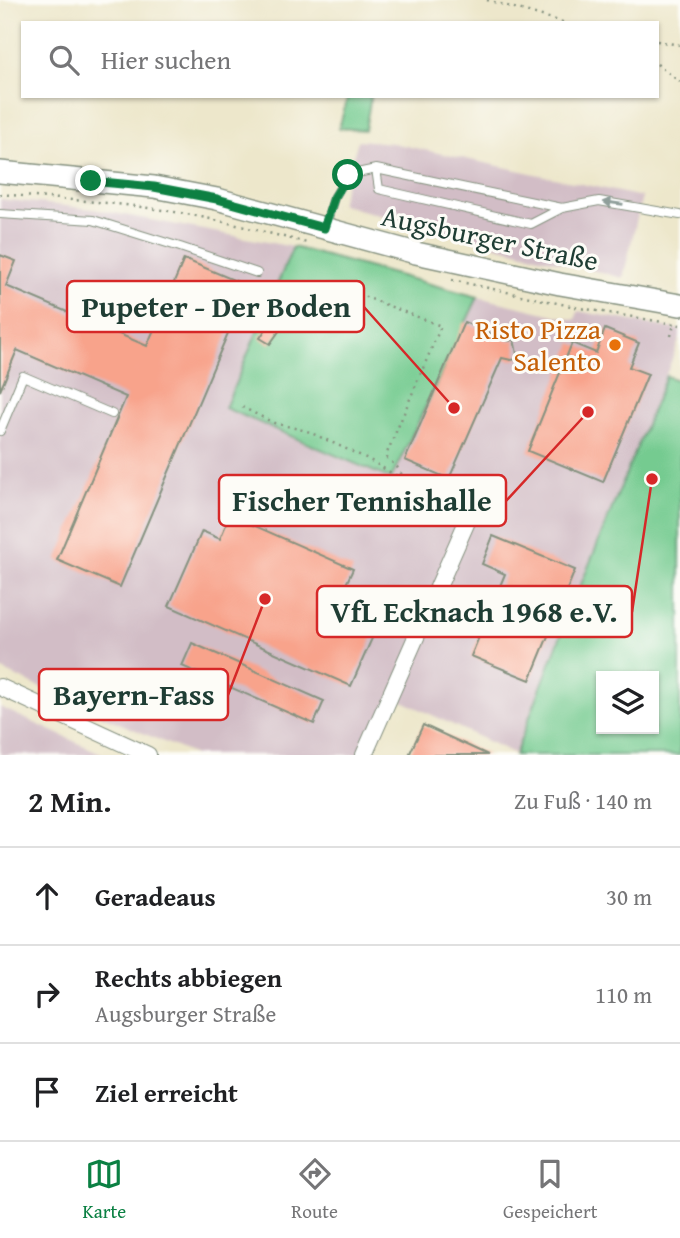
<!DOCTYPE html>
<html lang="de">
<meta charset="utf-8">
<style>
body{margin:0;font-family:"Gentium Book Plus",serif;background:#f2f2f2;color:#202124}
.controls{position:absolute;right:21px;bottom:21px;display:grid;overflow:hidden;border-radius:0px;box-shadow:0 2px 5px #0004}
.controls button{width:63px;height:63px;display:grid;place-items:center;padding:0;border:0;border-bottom:2px solid #e0e0e0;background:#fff;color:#202124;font:35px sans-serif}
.stop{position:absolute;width:21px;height:21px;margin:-16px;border:5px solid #0b8043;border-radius:50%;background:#fff}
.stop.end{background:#0b8043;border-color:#fff;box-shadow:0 2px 7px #0008}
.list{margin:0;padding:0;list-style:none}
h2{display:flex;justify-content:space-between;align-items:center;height:91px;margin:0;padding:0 28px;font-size:30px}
h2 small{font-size:23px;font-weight:400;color:#757577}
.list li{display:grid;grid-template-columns:46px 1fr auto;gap:21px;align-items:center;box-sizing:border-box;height:98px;padding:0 28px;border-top:2px solid #e0e0e0}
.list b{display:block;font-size:26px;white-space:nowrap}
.list p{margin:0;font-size:23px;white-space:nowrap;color:#757577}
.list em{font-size:23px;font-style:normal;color:#757577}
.icon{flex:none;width:38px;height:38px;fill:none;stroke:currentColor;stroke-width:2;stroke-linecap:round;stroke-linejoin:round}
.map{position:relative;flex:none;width:680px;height:755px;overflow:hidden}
.search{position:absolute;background:#fff;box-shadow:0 2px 5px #0004;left:21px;right:21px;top:21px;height:77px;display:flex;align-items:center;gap:18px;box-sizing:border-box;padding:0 24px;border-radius:0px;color:#757577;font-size:26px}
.sheet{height:385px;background:#fff}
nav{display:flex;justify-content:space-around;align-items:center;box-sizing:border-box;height:98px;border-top:2px solid #e0e0e0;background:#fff;font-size:19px;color:#757577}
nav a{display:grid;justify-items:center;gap:4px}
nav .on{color:#0b8043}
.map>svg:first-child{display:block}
.industrial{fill:#d2bdc6}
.green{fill:#74cb90;stroke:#4a8462;stroke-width:2;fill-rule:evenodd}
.building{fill:#f8a38b}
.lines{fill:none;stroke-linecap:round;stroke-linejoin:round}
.lane-casing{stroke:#869280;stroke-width:10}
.street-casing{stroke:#869280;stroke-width:18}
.secondary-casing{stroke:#869280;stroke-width:24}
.path{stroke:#869280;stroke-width:2.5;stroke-dasharray:2 5;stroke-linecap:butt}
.lane{stroke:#fff;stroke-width:8}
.street{stroke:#fff;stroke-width:16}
.secondary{stroke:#fff;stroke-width:21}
.oneway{fill:#8f9e9a}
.route{stroke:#0b8043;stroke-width:9}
.food-dot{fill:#e8710a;stroke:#fdfcf7;stroke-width:2.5}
.labels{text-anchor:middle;stroke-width:6;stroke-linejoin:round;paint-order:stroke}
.street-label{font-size:28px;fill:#1f3d34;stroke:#fdfcf7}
.food-label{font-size:28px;fill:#c56008;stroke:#fdfcf7;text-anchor:end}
.leader{fill:none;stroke:#d62828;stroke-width:2.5}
.callout-dot{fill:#d62828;stroke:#fdfcf7;stroke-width:2.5}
.callout{fill:#fdfcf7;stroke:#d62828;stroke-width:2.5}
.callout-label{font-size:30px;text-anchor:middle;font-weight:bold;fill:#1f3d34}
</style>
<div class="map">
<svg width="680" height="755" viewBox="0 0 680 755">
<rect width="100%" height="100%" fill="#fdfcf7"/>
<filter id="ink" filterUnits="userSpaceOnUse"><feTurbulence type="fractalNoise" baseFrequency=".0143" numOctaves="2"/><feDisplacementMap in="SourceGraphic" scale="14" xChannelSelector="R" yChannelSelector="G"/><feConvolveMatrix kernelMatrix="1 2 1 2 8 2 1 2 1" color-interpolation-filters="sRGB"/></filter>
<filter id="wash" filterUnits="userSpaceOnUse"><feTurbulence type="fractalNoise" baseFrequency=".00686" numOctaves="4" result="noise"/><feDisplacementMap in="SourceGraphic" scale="28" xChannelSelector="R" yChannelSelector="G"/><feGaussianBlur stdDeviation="1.57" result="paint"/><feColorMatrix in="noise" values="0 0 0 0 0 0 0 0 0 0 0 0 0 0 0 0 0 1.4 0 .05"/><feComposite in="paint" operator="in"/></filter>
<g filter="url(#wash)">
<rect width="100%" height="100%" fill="#ede7cb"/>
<!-- industrial -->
<path class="industrial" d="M358 140 392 143 642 197 623 278 417 226 340 204Z
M0 199 93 209 293 247 225 408 391 478 478 297 575 320 578 311 680 330V338L666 375 571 609 515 754 396 698 372 755H195L93 712 0 669Z
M0 707 78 743 105 755H0Z"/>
<!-- green -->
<path class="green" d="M348 96H371L365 130 339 128Z
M293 247 478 297 391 479 225 408Z
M666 376 680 381V755H515L571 609ZM601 676H654V729H601Z"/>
<g id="blocks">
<!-- building -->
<path class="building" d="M0 255 16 261 6 286 147 346 184 259 248 286 120 587 57 560 126 397 17 350 0 391Z
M272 320 282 327 270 344 260 338Z
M464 322 509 341 514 339 518 359 511 360 502 358 449 479 405 460Z
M605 329 639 343 629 367 648 374 603 482 528 451 572 343 596 353Z
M230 515 353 569 342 593 384 611 351 686 169 606 202 531 220 539Z
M493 536 575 570 530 680 471 656 505 574 482 564Z
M192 643 324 701 314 724 182 666Z
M423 725 488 755H409Z"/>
</g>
</g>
<g filter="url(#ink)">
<use href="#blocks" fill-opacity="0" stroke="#869280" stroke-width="2"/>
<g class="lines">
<!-- lane casing -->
<g class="lane-casing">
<path id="lane" d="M376 169 379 189 531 224 562 208
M0 214 93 220 180 247 257 273
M325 227 334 198 348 175 376 169 562 208 599 201 680 215
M0 431 23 376 112 414"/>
</g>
<!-- street casing -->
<g class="street-casing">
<path id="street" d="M0 687 148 755
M364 755 469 517"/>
</g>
<!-- secondary casing -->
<g class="secondary-casing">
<path id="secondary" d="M0 172 154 187 217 199 416 253 560 284 680 305"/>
</g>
<!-- path -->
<path class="path" d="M487 0 566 23
M657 41 680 45
M657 64 680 82
M0 194C52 199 104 201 155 209 207 216 256 230 307 243
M452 280 580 308 680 325
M345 289 441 326 387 453V458L397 467 404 478
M671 336 674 324
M242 407 274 423 307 431 368 459 393 474 444 498 457 508"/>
<!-- lane -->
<use href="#lane" class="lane"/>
<!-- street -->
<use href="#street" class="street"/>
<!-- secondary -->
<use href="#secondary" class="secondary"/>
</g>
<!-- one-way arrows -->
<defs><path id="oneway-solid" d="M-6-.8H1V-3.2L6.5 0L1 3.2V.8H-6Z" transform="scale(1.75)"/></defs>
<use class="oneway" href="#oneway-solid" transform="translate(613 203) rotate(-172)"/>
</g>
<g class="lines" filter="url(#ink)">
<!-- route -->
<path class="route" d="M91 181 154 187 217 199 324 228 334 198 348 175"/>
</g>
<!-- markers -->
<circle class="food-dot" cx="615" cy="345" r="7"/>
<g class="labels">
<!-- street labels -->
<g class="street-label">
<text transform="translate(490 238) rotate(12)" y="10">Augsburger Straße</text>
</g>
<!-- food labels -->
<g class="food-label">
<text x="601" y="339">Risto Pizza<tspan x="601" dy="32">Salento</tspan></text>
</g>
</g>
<!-- callouts -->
<path class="leader" d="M454 408L364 307M588 412L506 501M652 479L632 612M265 599L228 695"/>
<g class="callout-dot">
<circle cx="454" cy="408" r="7"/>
<circle cx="588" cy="412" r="7"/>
<circle cx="652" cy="479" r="7"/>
<circle cx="265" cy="599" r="7"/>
</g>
<g class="callout">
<rect x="67" y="281" width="297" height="51" rx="7"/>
<rect x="219" y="475" width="287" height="51" rx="7"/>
<rect x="317" y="586" width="315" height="51" rx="7"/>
<rect x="39" y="669" width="189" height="51" rx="7"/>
</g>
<g class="callout-label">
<text x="216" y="317">Pupeter - Der Boden</text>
<text x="362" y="511">Fischer Tennishalle</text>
<text x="474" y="622">VfL Ecknach 1968 e.V.</text>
<text x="134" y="705">Bayern-Fass</text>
</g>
</svg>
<div class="controls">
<button><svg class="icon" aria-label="layers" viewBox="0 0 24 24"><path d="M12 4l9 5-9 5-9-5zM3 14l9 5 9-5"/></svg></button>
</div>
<div class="stop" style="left:348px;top:175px"></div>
<div class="stop end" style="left:91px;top:181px"></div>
<div class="search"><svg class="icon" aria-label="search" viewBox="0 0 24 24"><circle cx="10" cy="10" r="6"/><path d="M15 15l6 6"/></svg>Hier suchen</div>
</div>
<section class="sheet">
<h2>2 Min.<small>Zu Fuß · 140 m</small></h2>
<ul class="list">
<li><svg class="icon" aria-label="ahead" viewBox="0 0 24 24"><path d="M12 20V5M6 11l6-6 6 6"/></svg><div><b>Geradeaus</b></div><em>30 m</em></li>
<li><svg class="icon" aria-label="right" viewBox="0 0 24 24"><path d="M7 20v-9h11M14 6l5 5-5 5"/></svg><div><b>Rechts abbiegen</b><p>Augsburger Straße</p></div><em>110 m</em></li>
<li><svg class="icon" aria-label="arrive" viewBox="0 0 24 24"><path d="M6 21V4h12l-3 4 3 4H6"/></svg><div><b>Ziel erreicht</b></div></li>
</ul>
</section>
<nav>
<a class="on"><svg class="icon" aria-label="map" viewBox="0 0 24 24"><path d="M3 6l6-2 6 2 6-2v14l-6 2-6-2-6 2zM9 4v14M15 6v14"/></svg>Karte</a>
<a><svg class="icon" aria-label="directions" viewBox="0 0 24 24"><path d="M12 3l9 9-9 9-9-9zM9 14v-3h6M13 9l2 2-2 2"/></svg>Route</a>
<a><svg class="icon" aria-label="saved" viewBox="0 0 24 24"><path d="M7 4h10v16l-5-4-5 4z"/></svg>Gespeichert</a>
</nav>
